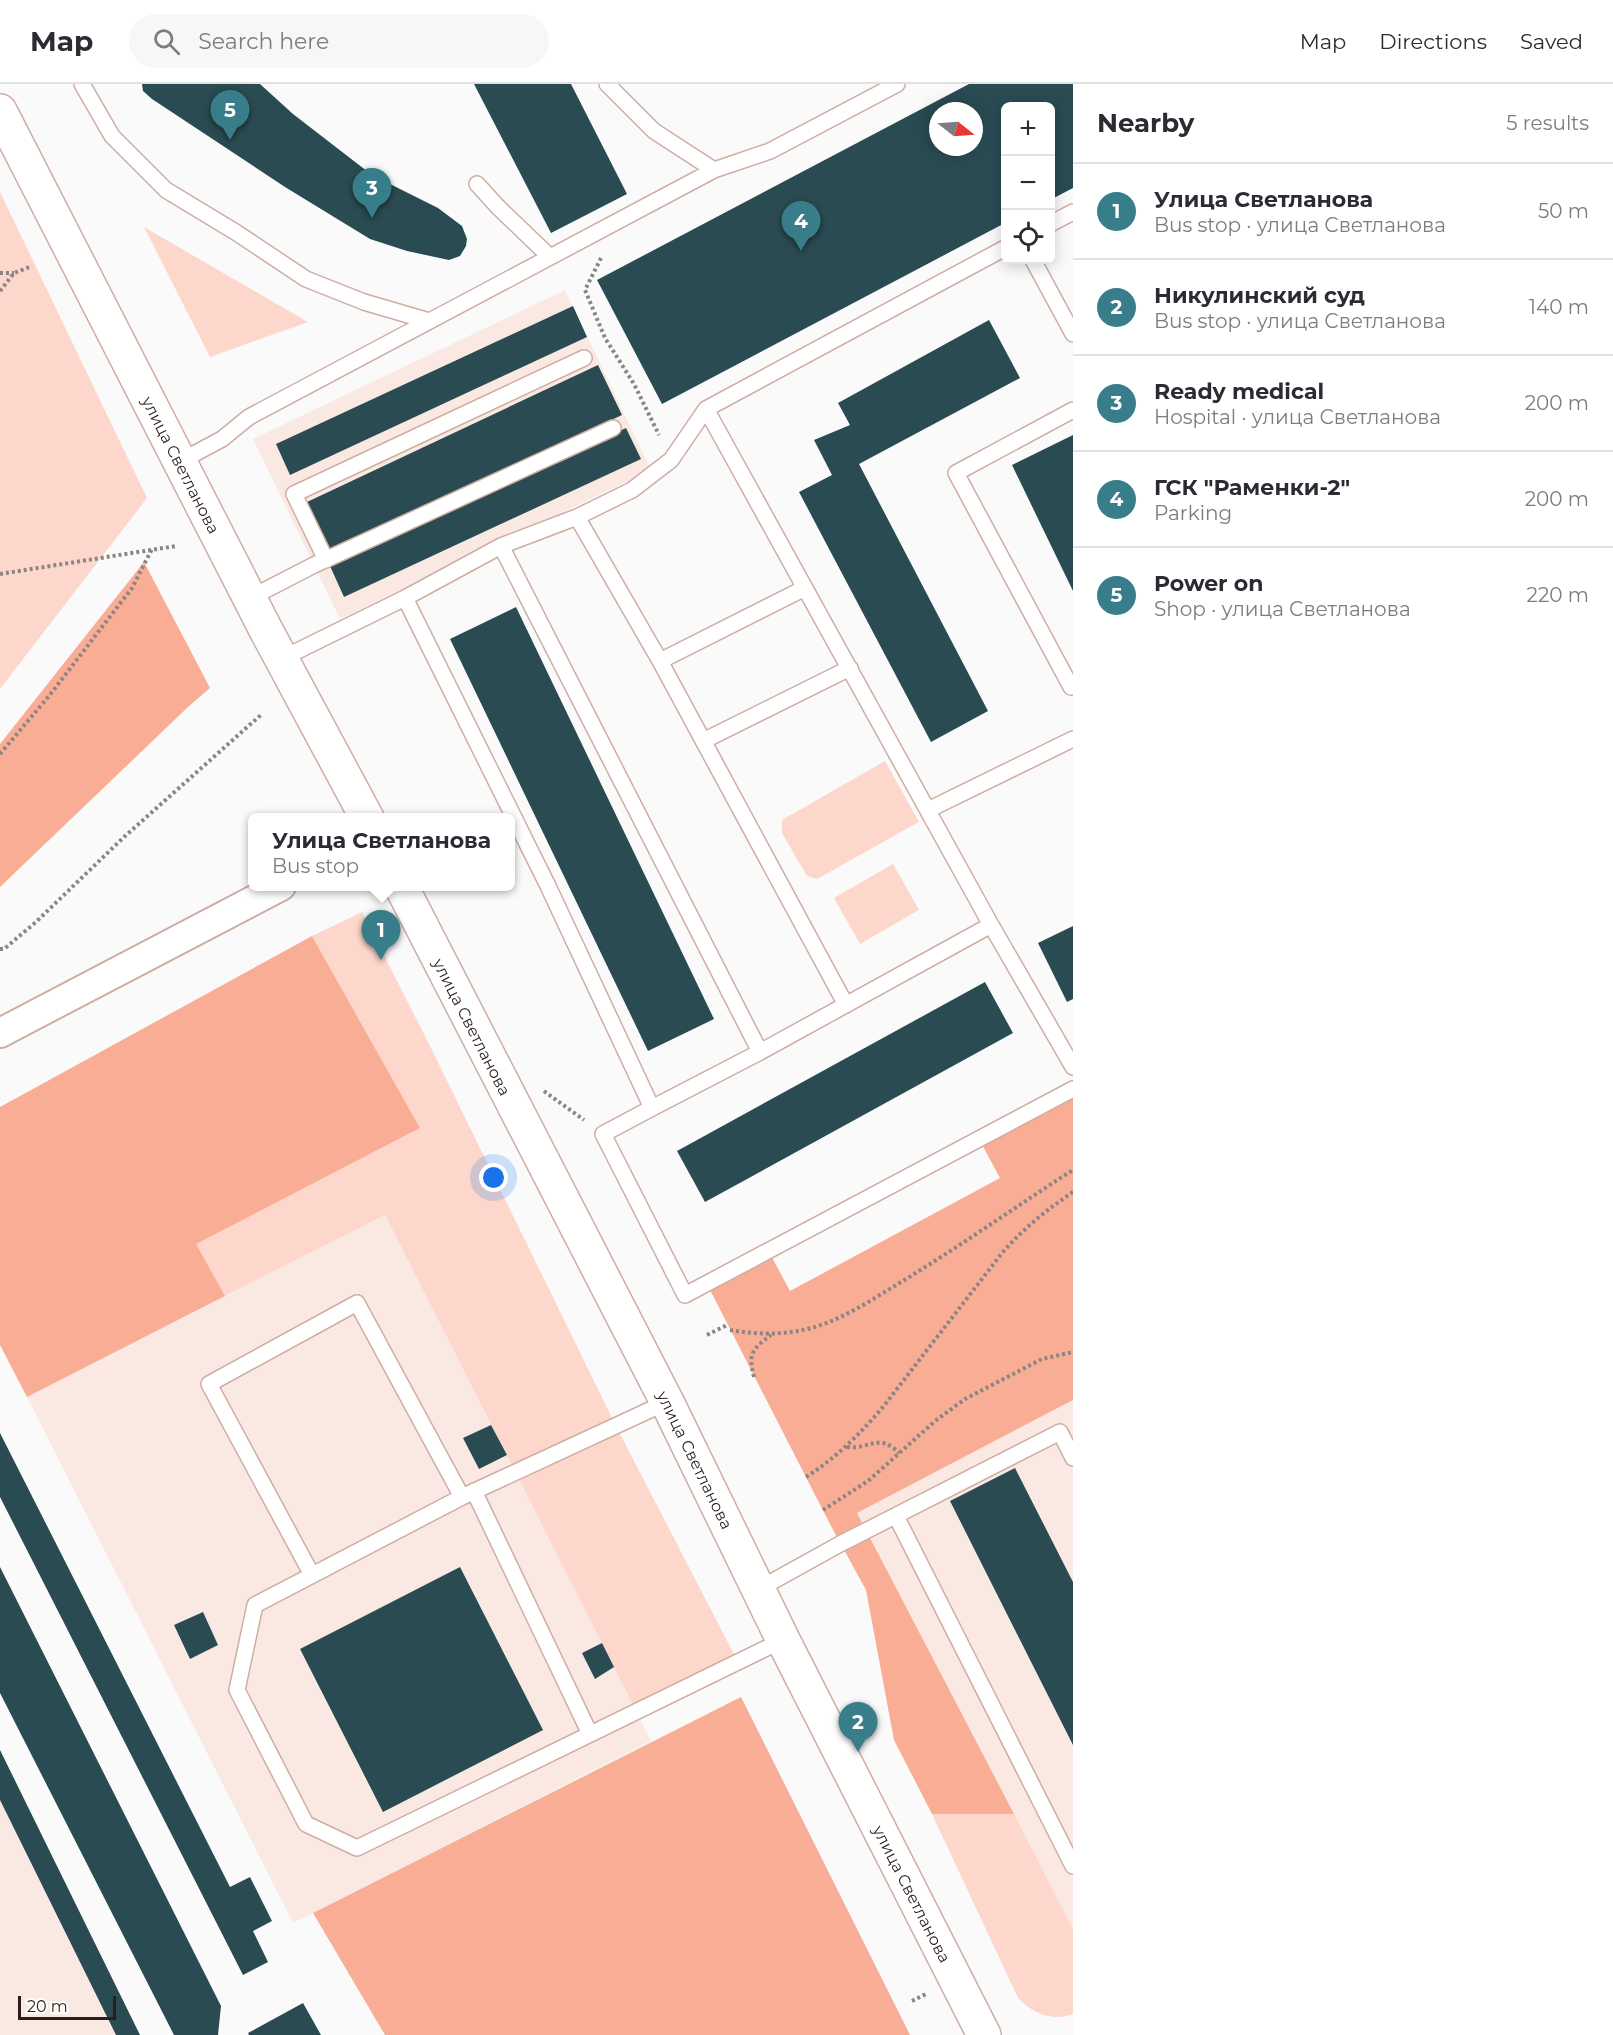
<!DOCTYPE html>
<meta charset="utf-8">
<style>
body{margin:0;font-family:Montserrat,sans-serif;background:#f7f7f7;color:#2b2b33}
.controls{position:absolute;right:18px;top:18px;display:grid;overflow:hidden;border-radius:9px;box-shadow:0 3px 15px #0003}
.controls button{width:54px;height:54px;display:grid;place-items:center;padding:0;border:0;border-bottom:2px solid #e1e1e2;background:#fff;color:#2b2b33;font:30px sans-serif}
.compass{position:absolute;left:929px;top:18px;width:54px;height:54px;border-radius:50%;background:#fff;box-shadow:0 3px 15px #0003;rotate:107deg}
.scale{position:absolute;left:18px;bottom:15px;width:98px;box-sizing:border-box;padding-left:6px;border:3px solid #2a1e1a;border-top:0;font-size:16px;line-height:21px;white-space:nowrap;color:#2a1e1a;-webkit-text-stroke:4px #fff;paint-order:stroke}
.you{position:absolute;left:494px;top:1094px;width:21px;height:21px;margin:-15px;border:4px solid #fff;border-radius:50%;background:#1a73e8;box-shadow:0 0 0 9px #1a73e833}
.badge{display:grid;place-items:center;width:39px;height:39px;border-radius:50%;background:#377d8a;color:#fff;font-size:20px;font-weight:700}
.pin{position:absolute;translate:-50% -50px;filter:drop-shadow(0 2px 3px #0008)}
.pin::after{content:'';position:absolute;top:32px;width:21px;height:18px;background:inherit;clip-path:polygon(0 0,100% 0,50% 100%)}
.popup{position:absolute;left:248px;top:729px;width:267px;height:78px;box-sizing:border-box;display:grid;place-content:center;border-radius:9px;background:#fff;filter:drop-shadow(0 2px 4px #0005);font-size:20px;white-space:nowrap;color:#7c7c81}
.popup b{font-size:22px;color:#2b2b33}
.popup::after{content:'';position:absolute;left:50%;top:100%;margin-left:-12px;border:12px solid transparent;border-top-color:#fff}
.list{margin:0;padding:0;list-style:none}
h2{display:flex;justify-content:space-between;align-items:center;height:78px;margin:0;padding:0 24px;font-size:26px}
h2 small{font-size:20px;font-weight:400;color:#7c7c81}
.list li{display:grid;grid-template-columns:39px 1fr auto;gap:18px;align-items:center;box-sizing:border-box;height:96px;padding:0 24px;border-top:2px solid #e1e1e2}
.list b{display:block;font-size:22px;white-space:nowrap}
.list p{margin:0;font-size:20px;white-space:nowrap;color:#7c7c81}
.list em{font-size:20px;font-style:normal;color:#7c7c81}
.icon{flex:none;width:33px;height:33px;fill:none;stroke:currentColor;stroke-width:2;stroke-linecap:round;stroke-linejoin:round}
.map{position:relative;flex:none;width:1073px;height:1951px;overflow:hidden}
header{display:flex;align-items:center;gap:36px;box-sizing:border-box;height:84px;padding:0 30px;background:#fff;border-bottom:2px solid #e1e1e2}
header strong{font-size:28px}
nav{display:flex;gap:33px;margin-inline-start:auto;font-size:21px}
.search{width:420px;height:54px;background:#f7f7f7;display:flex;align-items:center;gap:15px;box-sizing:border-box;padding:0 21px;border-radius:33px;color:#7c7c81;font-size:22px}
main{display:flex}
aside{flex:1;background:#fff}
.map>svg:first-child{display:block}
.built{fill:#fae9e3}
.green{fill:#fdd7cb}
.forest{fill:#f9ad94}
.building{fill:#2a4b52;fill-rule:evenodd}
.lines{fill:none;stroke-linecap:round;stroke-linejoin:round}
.service-casing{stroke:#ceaea3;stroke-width:18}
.minor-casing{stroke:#ceaea3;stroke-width:32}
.tertiary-casing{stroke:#ceaea3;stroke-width:36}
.path{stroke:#8c8583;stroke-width:4;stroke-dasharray:3 3;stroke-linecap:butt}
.service{stroke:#fff;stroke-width:15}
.minor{stroke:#fff;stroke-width:28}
.tertiary{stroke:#fff;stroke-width:33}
.labels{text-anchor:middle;stroke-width:6;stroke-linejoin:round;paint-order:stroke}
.street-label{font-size:16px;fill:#2a1e1a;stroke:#fff}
</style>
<header>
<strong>Map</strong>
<div class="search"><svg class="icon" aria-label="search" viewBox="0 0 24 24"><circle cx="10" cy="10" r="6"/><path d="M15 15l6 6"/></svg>Search here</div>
<nav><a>Map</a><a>Directions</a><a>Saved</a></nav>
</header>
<main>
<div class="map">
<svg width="1073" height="1951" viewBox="0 0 1073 1951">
<rect width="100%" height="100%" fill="#fafafa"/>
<!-- built -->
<path class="built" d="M565 206 651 386 340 535 253 355Z
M385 1131 651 1657 293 1839 27 1313Z
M1073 1316V1845L857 1429Z
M0 1716 116 1951H0Z"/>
<!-- green -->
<path class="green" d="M0 108 147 414 0 605Z
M144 143 308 238 210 273Z
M885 677 919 738 817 795 807 792 782 749V736Z
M893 780 919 826 860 860 834 814Z
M362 828 429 960 616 1342 738 1578 636 1627 385 1131 225 1212 195 1160 420 1044 312 852Z
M932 1730H1014L1073 1845V1930C1053 1938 1032 1929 1018 1914Z"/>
<!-- forest -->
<path class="forest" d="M144 478 210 604 188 623 0 803V660Z
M312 852 420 1044 196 1160 225 1212 27 1313 0 1261V1023Z
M1073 1005V1316L857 1429 1014 1730H932L894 1656 866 1506 831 1442 707 1200 769 1168 790 1207 1000 1094 979 1055Z
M741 1613 910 1951H385L313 1829Z"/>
<!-- building -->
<path class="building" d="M142 0H260L293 30 372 91 438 124 462 142 467 155 466 162 460 172 449 176 407 167 370 155 285 103 152 15 143 7Z
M474 0H571L627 110 551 149Z
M969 0H1073V104L1050 116V22H1005V139L662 320 597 196ZM938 27H974V63H938Z
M573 222 587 253 290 391 276 360Z
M989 236 1020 294 859 380 988 627 931 658 799 408 832 391 814 356 850 341 838 319Z
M598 281 622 331 330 468 307 418Z
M626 344 641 375 344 513 330 482Z
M1073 351V507L1012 381Z
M516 523 714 935 648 967 450 555Z
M1073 842V915L1067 918 1038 859Z
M985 898 1013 949 705 1118 677 1067Z
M491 1341 507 1371 479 1385 463 1354Z
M0 1349 230 1803 250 1793 272 1837 253 1847 268 1878 243 1891 0 1413Z
M1015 1384 1073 1498V1661L950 1417Z
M0 1483 221 1922 218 1951H174L0 1609Z
M460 1483 543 1646 383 1728 300 1565Z
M203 1528 218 1561 190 1575 174 1541Z
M602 1559 614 1583 595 1595 582 1569Z
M0 1666 140 1951H116L0 1716Z
M303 1919 321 1951H249L248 1949Z"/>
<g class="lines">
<!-- service casing -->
<g class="service-casing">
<path id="service" d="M82 0 112 52 166 106 237 149 306 195 364 218 429 237
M607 0 654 47 714 86 770 67 897 0
M477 100 498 123 550 173
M1050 140 1073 128
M1033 176 1073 250
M706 325 991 841 1073 983
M179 378 222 355 249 333 714 86
M577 433 660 577 846 921
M501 462 760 968
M326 476 294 410 584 274
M250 514 314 481 613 344
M405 514 548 802 652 1024 760 968 991 841
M281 575 405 514 501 462 577 433 632 406 671 376 706 325 1005 164
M660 577 805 504
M1071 603 956 389 1073 326
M703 657 850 584
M928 726 1073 655
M652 1024 603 1050 685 1211 1073 1005
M667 1318 462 1413 255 1521 237 1606 306 1740 357 1764 783 1556
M474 1407 590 1650
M896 1432 1073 1782
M312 1491 209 1300 357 1219 462 1413
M759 1505 840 1460 1060 1348 1073 1374"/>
</g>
<!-- minor casing -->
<g class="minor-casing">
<path id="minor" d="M0 949 281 802"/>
</g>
<!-- tertiary casing -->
<g class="tertiary-casing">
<path id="tertiary" d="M0 27 267 548 367 734
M401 802 667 1318 783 1556 984 1951"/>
</g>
<!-- path -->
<path class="path" d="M601 174 585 206 605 254 634 300 659 351
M0 189H14
M0 207 14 189 32 182
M0 490 176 462
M0 670 49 612 132 504 152 465
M0 865H4L36 838 124 753 262 630
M544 1007 584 1036
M730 1246C764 1252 797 1251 829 1238 854 1228 878 1212 901 1198 959 1163 1015 1123 1073 1086
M707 1251 727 1241
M754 1293C748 1270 752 1265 771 1251
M847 1363C869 1366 879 1348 899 1369
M806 1393C836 1374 860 1350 883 1323L1002 1169C1023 1145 1046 1126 1073 1108
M823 1426 868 1397 935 1337 965 1315 1042 1275 1073 1268
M912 1917 928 1909"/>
<!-- service -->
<use href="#service" class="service"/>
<!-- minor -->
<use href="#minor" class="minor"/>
<!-- tertiary -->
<use href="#tertiary" class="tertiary"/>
</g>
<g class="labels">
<!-- street labels -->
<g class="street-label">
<text transform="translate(181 381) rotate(63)" y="6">улица Светланова</text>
<text transform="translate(472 943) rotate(63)" y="6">улица Светланова</text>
<text transform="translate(695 1376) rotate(64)" y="6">улица Светланова</text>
<text transform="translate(912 1810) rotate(63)" y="6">улица Светланова</text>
</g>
</g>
</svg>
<div class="controls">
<button>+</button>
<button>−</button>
<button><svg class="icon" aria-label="locate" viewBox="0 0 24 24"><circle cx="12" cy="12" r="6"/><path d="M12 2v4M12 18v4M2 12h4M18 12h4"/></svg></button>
</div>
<svg class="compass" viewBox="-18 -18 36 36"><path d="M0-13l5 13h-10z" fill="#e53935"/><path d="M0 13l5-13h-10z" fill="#7c7c81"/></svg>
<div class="scale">20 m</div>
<div class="you"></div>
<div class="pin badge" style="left:381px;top:876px">1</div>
<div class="popup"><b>Улица Светланова</b>Bus stop</div>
<div class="pin badge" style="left:858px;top:1668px">2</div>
<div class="pin badge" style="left:372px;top:134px">3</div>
<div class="pin badge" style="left:801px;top:167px">4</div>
<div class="pin badge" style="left:230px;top:56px">5</div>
</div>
<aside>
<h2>Nearby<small>5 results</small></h2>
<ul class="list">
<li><span class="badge">1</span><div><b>Улица Светланова</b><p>Bus stop · улица Светланова</p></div><em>50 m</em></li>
<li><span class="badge">2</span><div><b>Никулинский суд</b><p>Bus stop · улица Светланова</p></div><em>140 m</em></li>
<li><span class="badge">3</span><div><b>Ready medical</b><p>Hospital · улица Светланова</p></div><em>200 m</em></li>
<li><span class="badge">4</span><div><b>ГСК &quot;Раменки-2&quot;</b><p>Parking</p></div><em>200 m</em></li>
<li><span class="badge">5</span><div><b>Power on</b><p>Shop · улица Светланова</p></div><em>220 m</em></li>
</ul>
</aside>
</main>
